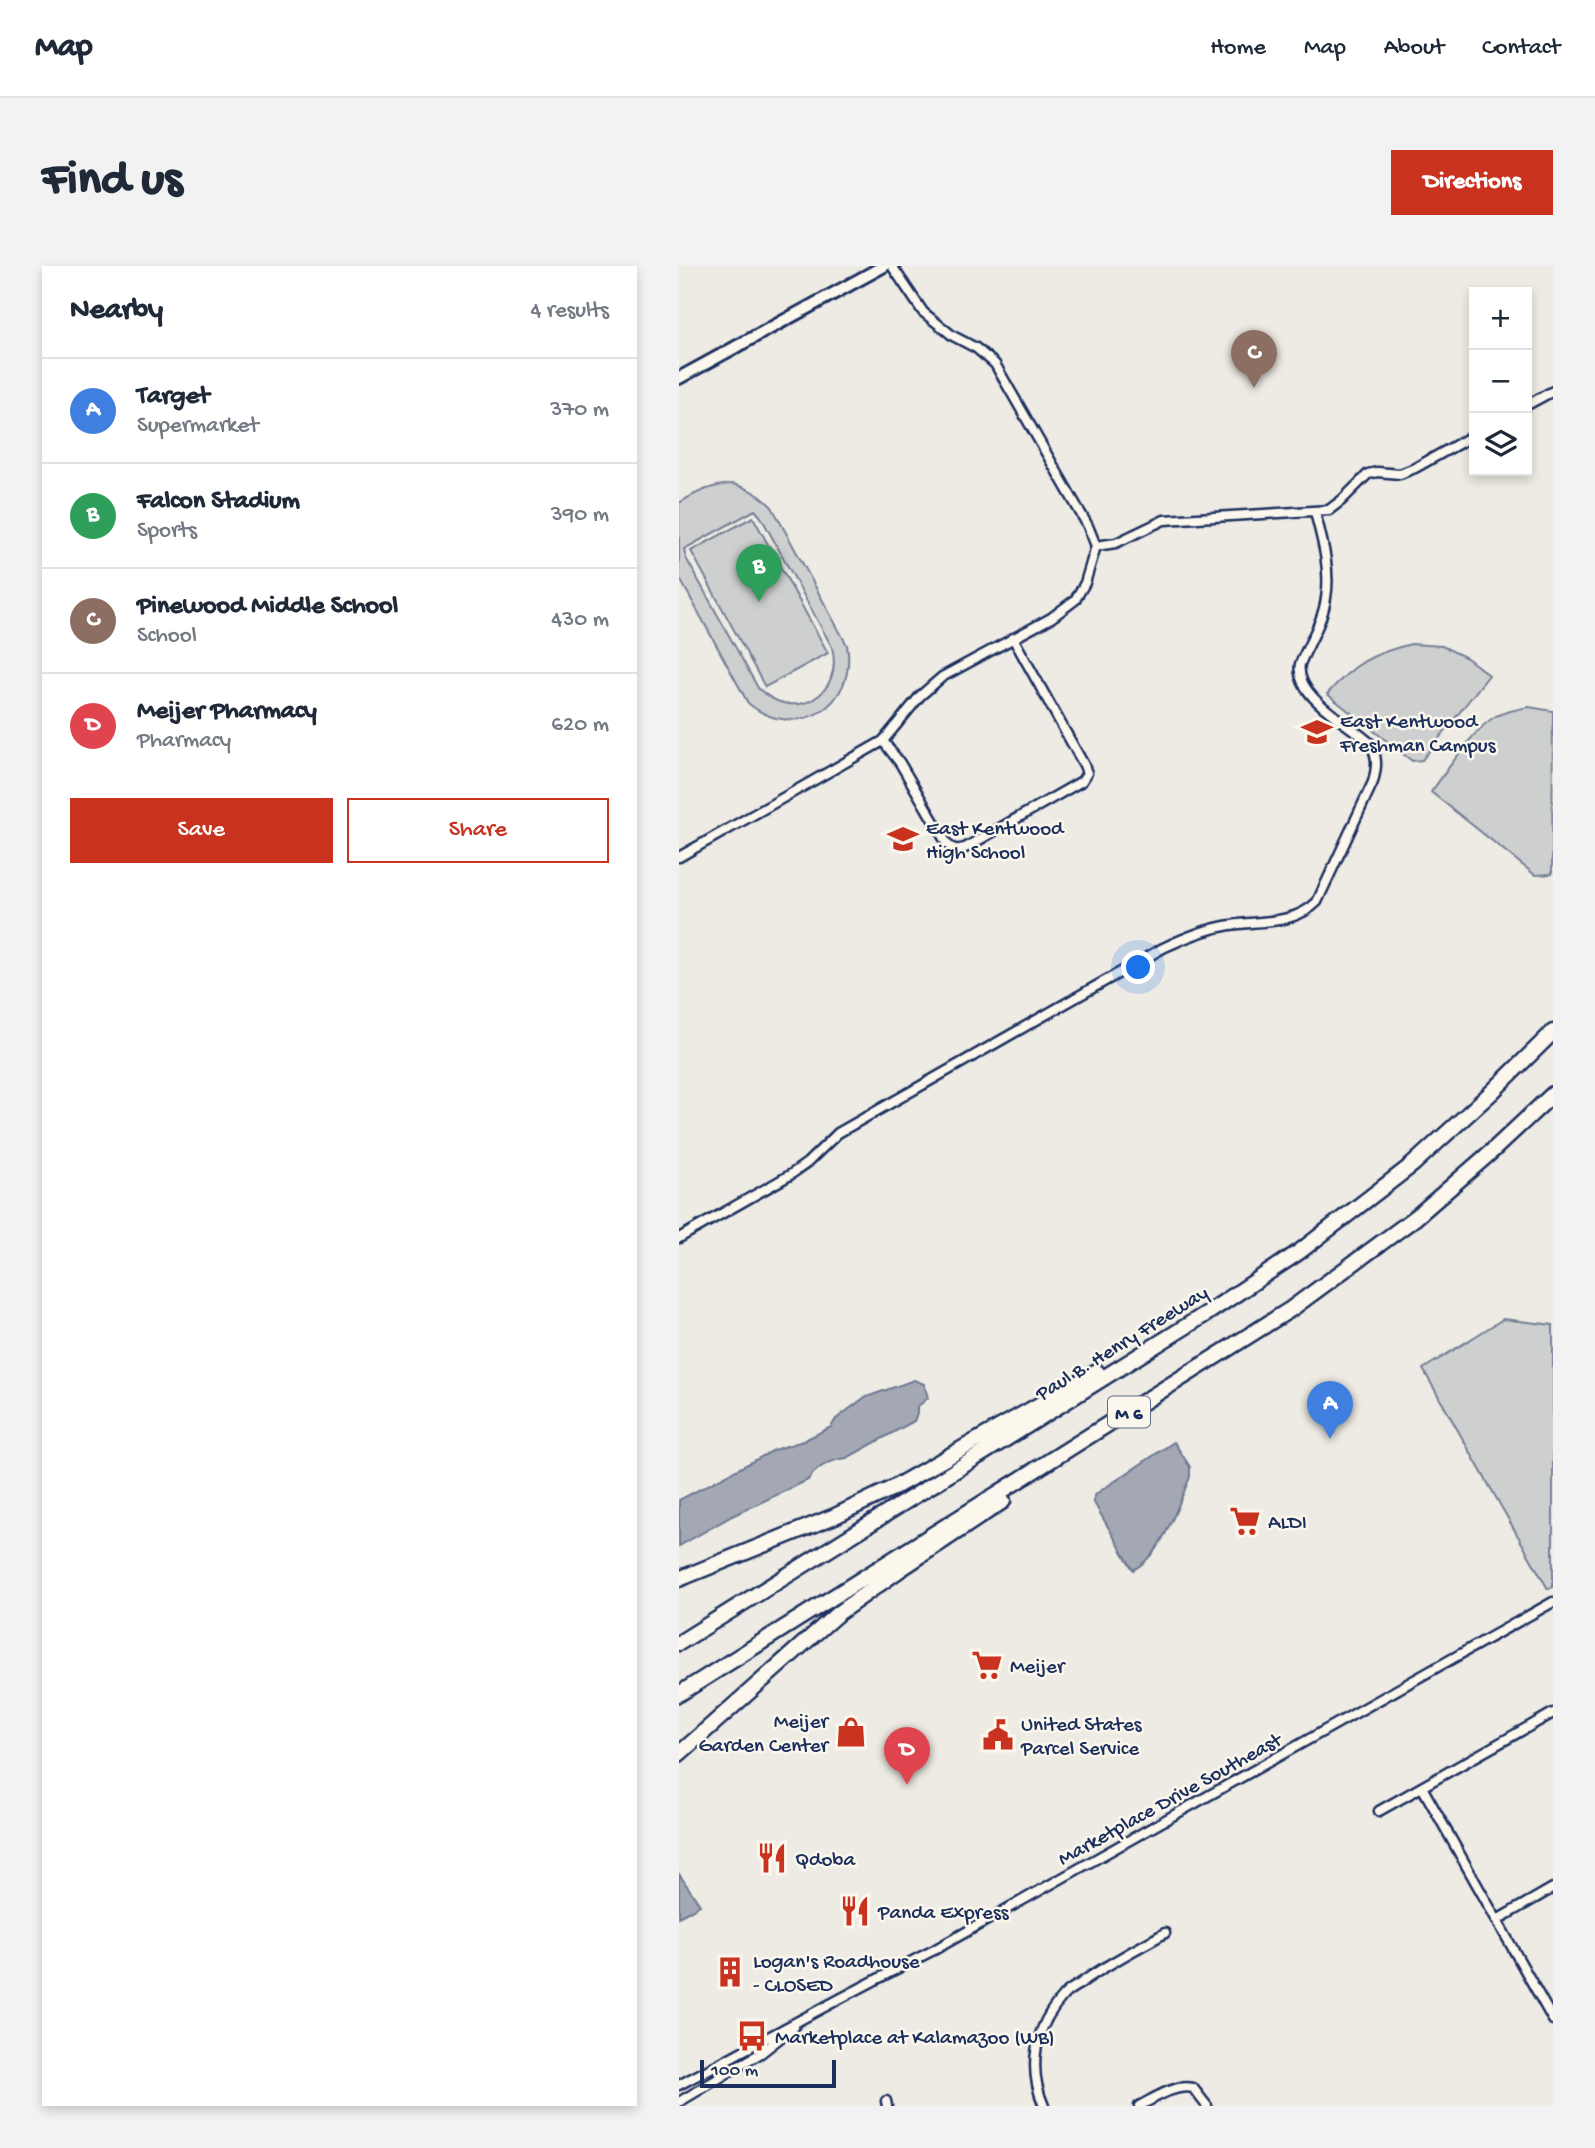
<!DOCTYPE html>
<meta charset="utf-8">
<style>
body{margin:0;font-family:"Gochi Hand",sans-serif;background:#f2f2f3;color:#1f2937}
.controls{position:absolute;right:21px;top:21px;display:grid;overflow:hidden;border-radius:0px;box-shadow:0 4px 10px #0003}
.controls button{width:63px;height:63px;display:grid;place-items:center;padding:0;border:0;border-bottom:2px solid #e0e1e3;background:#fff;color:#1f2937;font:35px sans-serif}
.scale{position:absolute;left:21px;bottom:18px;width:136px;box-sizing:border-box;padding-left:7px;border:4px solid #1b2f5e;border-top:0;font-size:19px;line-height:24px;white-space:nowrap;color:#1b2f5e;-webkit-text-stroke:5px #fbf7ec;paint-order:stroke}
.you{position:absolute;left:460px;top:702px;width:24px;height:24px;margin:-18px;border:5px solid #fff;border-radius:50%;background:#1a73e8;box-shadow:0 0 0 10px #1a73e833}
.badge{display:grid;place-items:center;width:46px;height:46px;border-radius:50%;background:#c8321e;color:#fff;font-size:23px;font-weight:700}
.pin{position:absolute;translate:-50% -58px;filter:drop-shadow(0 2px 4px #0008)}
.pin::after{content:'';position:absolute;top:37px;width:24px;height:21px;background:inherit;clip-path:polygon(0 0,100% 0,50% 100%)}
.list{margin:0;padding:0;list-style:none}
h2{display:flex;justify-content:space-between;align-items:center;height:91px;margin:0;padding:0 28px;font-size:30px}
h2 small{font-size:23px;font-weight:400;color:#747a83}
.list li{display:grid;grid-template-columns:46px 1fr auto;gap:21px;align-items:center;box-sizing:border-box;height:105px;padding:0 28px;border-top:2px solid #e0e1e3}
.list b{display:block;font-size:26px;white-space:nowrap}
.list p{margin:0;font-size:23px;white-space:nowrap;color:#747a83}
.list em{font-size:23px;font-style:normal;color:#747a83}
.actions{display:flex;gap:14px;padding:21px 28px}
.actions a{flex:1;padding:16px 0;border:2px solid #c8321e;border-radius:0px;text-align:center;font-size:24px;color:#c8321e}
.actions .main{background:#c8321e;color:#fff}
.icon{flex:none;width:38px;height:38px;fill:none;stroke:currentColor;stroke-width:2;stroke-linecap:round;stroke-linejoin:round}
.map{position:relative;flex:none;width:874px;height:1840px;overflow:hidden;border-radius:0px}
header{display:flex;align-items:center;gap:42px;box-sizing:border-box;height:98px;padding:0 35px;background:#fff;border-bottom:2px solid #e0e1e3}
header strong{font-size:33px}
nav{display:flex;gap:38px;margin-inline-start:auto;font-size:24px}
.intro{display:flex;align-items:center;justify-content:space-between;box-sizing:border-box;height:168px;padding:0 42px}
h1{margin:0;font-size:49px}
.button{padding:18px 32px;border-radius:0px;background:#c8321e;color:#fff;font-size:24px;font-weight:700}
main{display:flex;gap:42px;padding:0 42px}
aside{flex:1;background:#fff;border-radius:0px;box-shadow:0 4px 10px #0003}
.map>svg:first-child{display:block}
.green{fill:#cecfcf;stroke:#747f96;stroke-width:2;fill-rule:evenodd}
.water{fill:#a3a8b4;stroke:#6d7892;stroke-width:2}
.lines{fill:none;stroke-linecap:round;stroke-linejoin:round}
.minor-casing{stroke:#1b2f5e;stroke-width:13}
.secondary-casing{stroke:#1b2f5e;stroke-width:16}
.motorway-casing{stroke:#1b2f5e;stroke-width:19}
.minor{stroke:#fbf7ec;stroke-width:8}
.secondary{stroke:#fbf7ec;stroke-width:10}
.motorway{stroke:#fbf7ec;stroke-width:14}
.labels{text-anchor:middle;stroke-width:5;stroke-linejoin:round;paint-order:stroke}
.shield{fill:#fbf7ec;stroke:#5e6b89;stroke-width:2}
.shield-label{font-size:19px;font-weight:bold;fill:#1b2f5e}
.poi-label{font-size:21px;fill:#1b2f5e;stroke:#fbf7ec;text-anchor:start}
.street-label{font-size:21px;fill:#1b2f5e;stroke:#fbf7ec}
</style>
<header>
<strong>Map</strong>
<nav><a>Home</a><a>Map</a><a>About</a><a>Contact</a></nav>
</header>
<div class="intro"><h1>Find us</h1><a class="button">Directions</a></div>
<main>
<aside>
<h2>Nearby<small>4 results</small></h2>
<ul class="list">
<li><span class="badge" style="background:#3f7fe0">A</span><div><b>Target</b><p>Supermarket</p></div><em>370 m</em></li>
<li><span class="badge" style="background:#2e9e5b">B</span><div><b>Falcon Stadium</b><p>Sports</p></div><em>390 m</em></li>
<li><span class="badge" style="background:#8d6e63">C</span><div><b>Pinewood Middle School</b><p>School</p></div><em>430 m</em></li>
<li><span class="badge" style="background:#e0444e">D</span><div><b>Meijer Pharmacy</b><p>Pharmacy</p></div><em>620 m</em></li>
</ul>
<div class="actions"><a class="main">Save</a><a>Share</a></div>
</aside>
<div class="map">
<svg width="874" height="1840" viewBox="0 0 874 1840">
<rect width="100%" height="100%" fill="#eeebe4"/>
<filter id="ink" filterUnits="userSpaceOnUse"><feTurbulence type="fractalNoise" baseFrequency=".0143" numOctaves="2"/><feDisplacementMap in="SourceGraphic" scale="14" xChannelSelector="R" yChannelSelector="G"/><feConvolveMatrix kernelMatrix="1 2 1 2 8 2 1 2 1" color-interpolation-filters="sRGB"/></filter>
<g filter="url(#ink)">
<!-- green -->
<path class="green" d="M54 218C70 223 81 228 93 241L168 379C179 441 116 477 69 437L0 311V237C18 226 33 219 54 218ZM76 244 82 251 153 381C165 430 115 458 79 422L7 292 5 283Z
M74 251 149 387 86 421 12 285Z
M732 378 763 380 788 392 810 409 743 494 733 495 648 428C676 397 692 388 732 378Z
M850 441 874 445 873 608 856 609 752 526C769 504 794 463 817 450 828 445 838 443 850 441Z
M824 1053 874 1059V1321L869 1323 744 1103Z"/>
<!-- water -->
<path class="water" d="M235 1114 245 1118 249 1132 238 1141V1148L235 1155 168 1192C152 1194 138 1200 129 1214L53 1250 0 1280V1234L95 1184 124 1175 152 1161 157 1153 185 1132Z
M495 1176 511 1201V1211C498 1241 484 1288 454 1304L414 1235 417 1228Z
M0 1608 21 1639 0 1651Z"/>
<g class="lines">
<!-- minor casing -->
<g class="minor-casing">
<path id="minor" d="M213 0 244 46 274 70 297 82 316 98 409 260 417 280
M848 139 874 125
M417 280 437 277 485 254 650 244 663 234 689 208 698 206 721 208 736 202 795 169
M204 475 221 497 268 578C274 584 278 584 286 582L403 515 408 507 405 499 334 372
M0 591 204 475 241 430 263 411 372 352 396 334 406 317 417 280
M0 972 111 909 128 897 159 867 484 682C505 672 524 664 546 660 577 654 614 660 638 636L694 516C698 501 699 491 691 477 670 457 615 431 621 398 630 377 644 355 647 332 652 304 643 273 636 246
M743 1521 874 1754
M700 1545 874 1447
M818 1654 874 1622
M0 1819C85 1774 169 1727 255 1684L874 1336
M207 1835 208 1840
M0 1836 82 1787 115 1761
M365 1840C348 1801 356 1761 384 1730 389 1724 396 1721 402 1717 428 1698 458 1683 486 1667
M460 1840C476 1832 496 1818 514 1822L528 1840"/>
</g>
<!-- secondary casing -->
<g class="secondary-casing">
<path id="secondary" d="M0 112 205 0"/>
</g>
<!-- motorway casing -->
<g class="motorway-casing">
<path id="motorway" d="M0 1313 156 1250 214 1222 418 1106
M0 1377 530 1046 620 986 733 899 813 826 874 766
M0 1428 612 1043 736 952 812 886 874 828
M0 1488 158 1348 220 1304 324 1235"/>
</g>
<!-- minor -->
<use href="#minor" class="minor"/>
<!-- secondary -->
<use href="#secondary" class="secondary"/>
<!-- motorway -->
<use href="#motorway" class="motorway"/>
</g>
</g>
<!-- icons -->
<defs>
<g id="school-bare" transform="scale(2.415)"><path d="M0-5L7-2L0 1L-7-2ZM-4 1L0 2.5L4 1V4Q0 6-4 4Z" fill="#c8321e" stroke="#fbf7ec" stroke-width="2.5" paint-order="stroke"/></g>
<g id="supermarket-bare" transform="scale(2.415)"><path d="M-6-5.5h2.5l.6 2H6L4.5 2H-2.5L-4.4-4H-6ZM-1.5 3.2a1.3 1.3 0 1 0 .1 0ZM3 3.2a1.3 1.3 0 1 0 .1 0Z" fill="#c8321e" stroke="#fbf7ec" stroke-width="2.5" paint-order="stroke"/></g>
<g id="shop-bare" transform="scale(2.415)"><path d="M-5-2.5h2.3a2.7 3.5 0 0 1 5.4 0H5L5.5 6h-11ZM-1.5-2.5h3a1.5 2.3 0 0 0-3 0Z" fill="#c8321e" stroke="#fbf7ec" stroke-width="2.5" paint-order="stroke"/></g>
<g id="civic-bare" transform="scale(2.415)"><path d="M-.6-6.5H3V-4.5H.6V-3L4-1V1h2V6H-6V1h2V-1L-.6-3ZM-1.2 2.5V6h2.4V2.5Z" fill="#c8321e" stroke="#fbf7ec" stroke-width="2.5" paint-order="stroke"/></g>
<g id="restaurant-bare" transform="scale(2.415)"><path d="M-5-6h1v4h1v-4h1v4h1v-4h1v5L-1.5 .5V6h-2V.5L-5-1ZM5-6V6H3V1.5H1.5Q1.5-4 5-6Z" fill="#c8321e" stroke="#fbf7ec" stroke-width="2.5" paint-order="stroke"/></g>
<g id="building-bare" transform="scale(2.415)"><path d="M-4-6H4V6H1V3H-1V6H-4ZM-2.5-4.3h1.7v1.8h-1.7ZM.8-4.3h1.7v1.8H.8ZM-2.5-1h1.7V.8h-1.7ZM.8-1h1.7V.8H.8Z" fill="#c8321e" stroke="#fbf7ec" stroke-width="2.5" paint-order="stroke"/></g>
<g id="bus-bare" transform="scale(2.415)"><path d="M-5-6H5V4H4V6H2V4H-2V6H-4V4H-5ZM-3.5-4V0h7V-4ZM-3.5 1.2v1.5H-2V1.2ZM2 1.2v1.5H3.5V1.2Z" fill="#c8321e" stroke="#fbf7ec" stroke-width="2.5" paint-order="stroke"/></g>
</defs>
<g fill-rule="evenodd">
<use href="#school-bare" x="638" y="466"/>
<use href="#school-bare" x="224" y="573"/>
<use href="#supermarket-bare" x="566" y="1255"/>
<use href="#supermarket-bare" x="308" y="1399"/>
<use href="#shop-bare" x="172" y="1466"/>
<use href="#civic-bare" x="319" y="1469"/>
<use href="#restaurant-bare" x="93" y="1592"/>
<use href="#restaurant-bare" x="176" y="1645"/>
<use href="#building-bare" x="51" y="1706"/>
<use href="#bus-bare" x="73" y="1770"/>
</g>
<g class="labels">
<!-- shield labels -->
<rect class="shield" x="429" y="1130.5" width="42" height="31" rx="5"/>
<g class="shield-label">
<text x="450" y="1153">M 6</text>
</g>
<!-- poi labels -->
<g class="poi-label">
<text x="661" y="461">East Kentwood<tspan x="661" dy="24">Freshman Campus</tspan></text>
<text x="247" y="568">East Kentwood<tspan x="247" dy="24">High School</tspan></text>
<text x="589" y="1262">ALDI</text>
<text x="331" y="1406">Meijer</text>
<text x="149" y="1461" text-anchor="end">Meijer<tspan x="149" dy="24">Garden Center</tspan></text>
<text x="342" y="1464">United States<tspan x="342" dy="24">Parcel Service</tspan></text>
<text x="116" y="1599">Qdoba</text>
<text x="199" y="1652">Panda Express</text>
<text x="74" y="1701">Logan's Roadhouse<tspan x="74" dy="24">- CLOSED</tspan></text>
<text x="96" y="1777">Marketplace at Kalamazoo (WB)</text>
</g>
<!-- street labels -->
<g class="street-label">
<text transform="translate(442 1076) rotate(-32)" y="7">Paul B. Henry Freeway</text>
<text transform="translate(490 1532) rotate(-29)" y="7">Marketplace Drive Southeast</text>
</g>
</g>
</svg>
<div class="controls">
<button>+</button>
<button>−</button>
<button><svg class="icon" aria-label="layers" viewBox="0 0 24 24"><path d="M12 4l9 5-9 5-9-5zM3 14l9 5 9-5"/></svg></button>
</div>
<div class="scale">100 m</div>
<div class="you"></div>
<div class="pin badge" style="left:651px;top:1173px;background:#3f7fe0">A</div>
<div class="pin badge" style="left:80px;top:336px;background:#2e9e5b">B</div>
<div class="pin badge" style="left:575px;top:122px;background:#8d6e63">C</div>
<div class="pin badge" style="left:228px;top:1519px;background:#e0444e">D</div>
</div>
</main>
